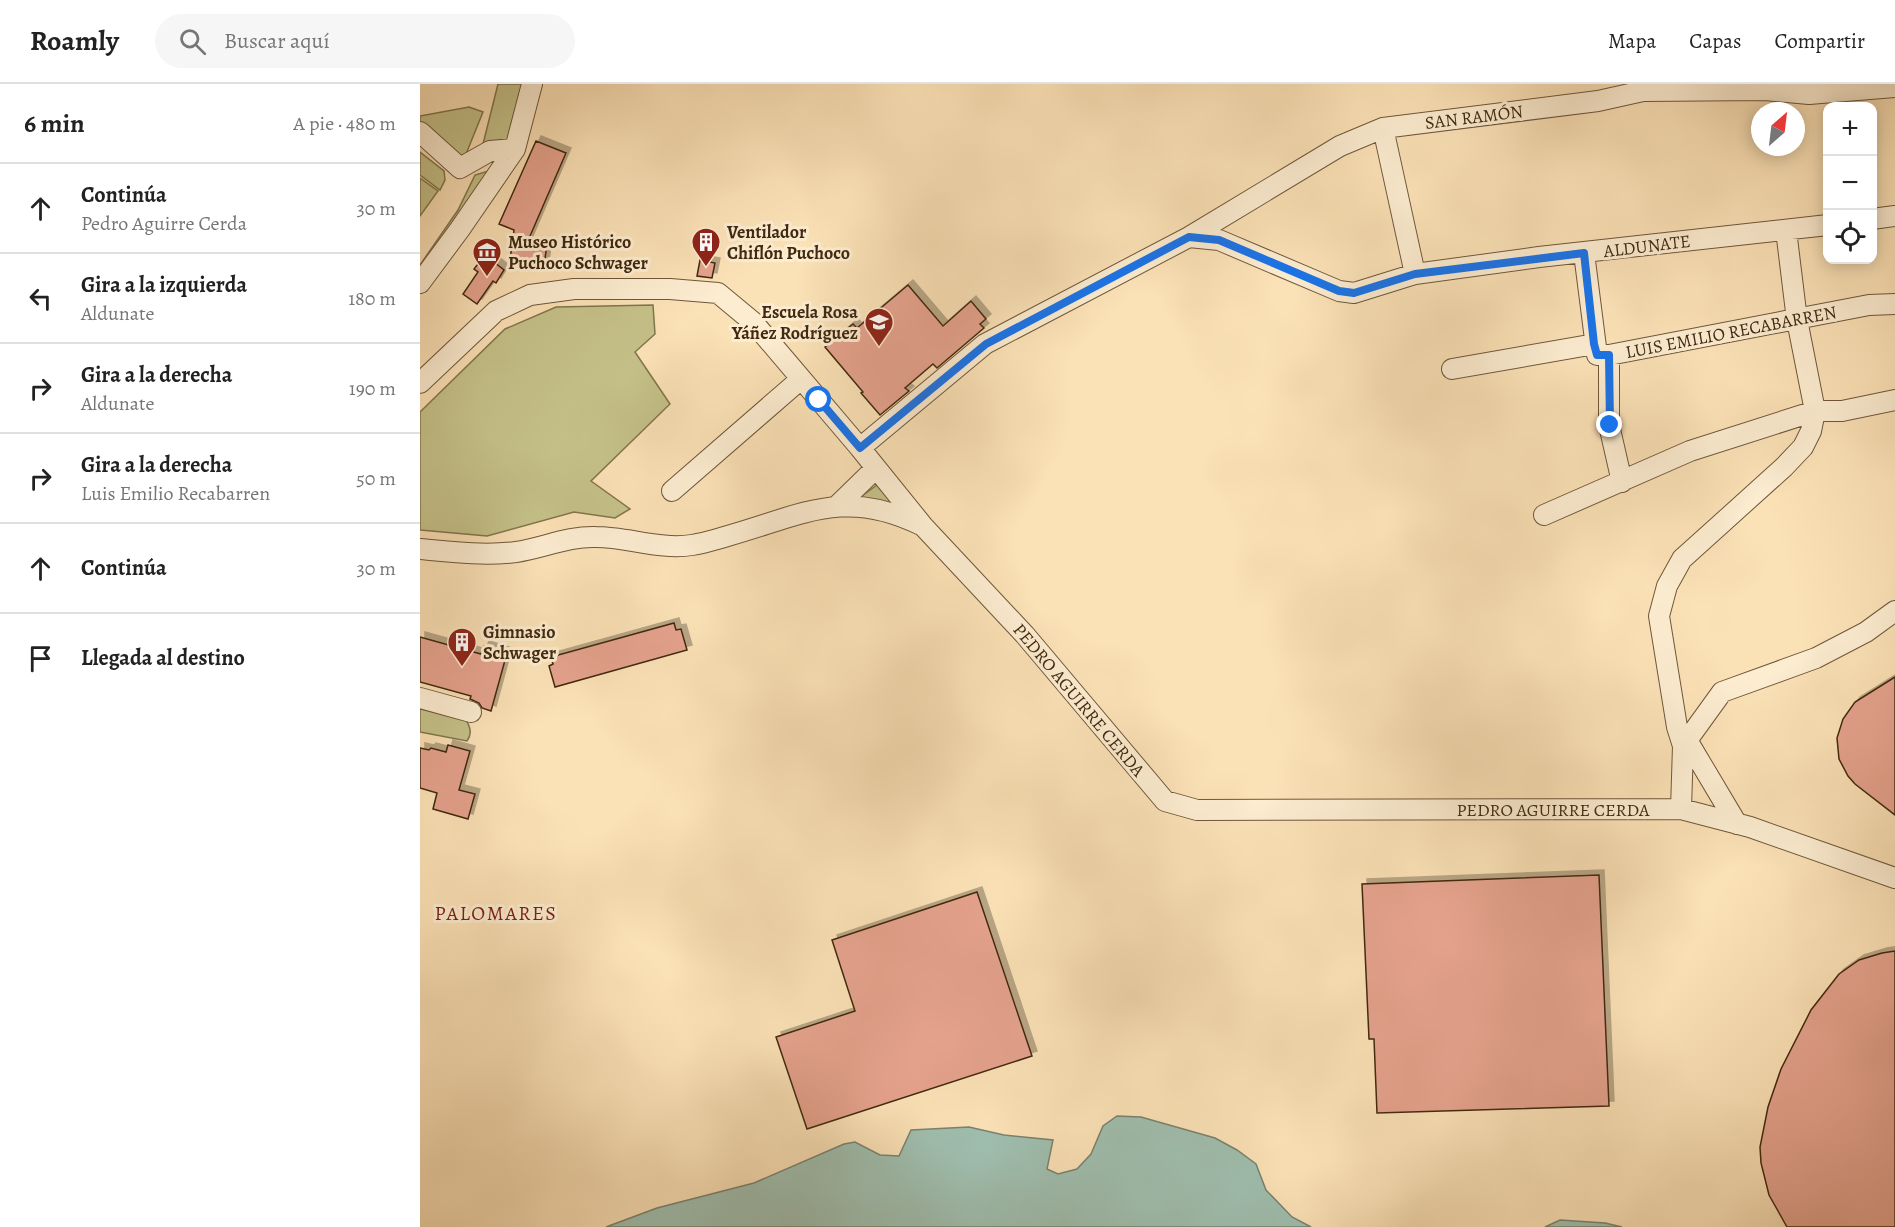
<!DOCTYPE html>
<html lang="es">
<meta charset="utf-8">
<style>
body{margin:0;font-family:Alegreya,serif;background:#f6f6f6;color:#222}
.controls{position:absolute;right:18px;top:18px;display:grid;overflow:hidden;border-radius:12px;box-shadow:0 3px 15px #0003}
.controls button{width:54px;height:54px;display:grid;place-items:center;padding:0;border:0;border-bottom:2px solid #e0e0e0;background:#fff;color:#222;font:30px sans-serif}
.compass{position:absolute;left:1331px;top:18px;width:54px;height:54px;border-radius:50%;background:#fff;box-shadow:0 3px 15px #0003;rotate:28deg}
.stop{position:absolute;width:18px;height:18px;margin:-14px;border:4px solid #1a73e8;border-radius:50%;background:#fff}
.stop.end{background:#1a73e8;border-color:#fff;box-shadow:0 2px 6px #0008}
.list{margin:0;padding:0;list-style:none}
h2{display:flex;justify-content:space-between;align-items:center;height:78px;margin:0;padding:0 24px;font-size:26px}
h2 small{font-size:20px;font-weight:400;color:#767676}
.list li{display:grid;grid-template-columns:39px 1fr auto;gap:18px;align-items:center;box-sizing:border-box;height:90px;padding:0 24px;border-top:2px solid #e0e0e0}
.list b{display:block;font-size:22px;white-space:nowrap}
.list p{margin:0;font-size:20px;white-space:nowrap;color:#767676}
.list em{font-size:20px;font-style:normal;color:#767676}
.icon{flex:none;width:33px;height:33px;fill:none;stroke:currentColor;stroke-width:2;stroke-linecap:round;stroke-linejoin:round}
.map{position:relative;flex:none;width:1475px;height:1143px;overflow:hidden}
header{display:flex;align-items:center;gap:36px;box-sizing:border-box;height:84px;padding:0 30px;background:#fff;border-bottom:2px solid #e0e0e0}
header strong{font-size:28px}
nav{display:flex;gap:33px;margin-inline-start:auto;font-size:21px}
.search{width:420px;height:54px;background:#f6f6f6;display:flex;align-items:center;gap:15px;box-sizing:border-box;padding:0 21px;border-radius:33px;color:#767676;font-size:22px}
main{display:flex}
aside{flex:1;background:#fff}
.map>svg:first-child{display:block}
.green{fill:#c5c189;stroke:#82754c;stroke-width:1.5}
.water{fill:#9fbeae;stroke:#79826f;stroke-width:1.5}
.building{fill:#e5a28d;stroke:#402910;stroke-width:1.5;filter:url(#shadow)}
.lines{fill:none;stroke-linecap:round;stroke-linejoin:round}
.minor-casing{stroke:#6f573a;stroke-width:22}
.minor{stroke:#fcecd0;stroke-width:20}
.route{stroke:#1a73e8;stroke-width:8}
.labels{text-anchor:middle;stroke-width:6;stroke-linejoin:round;paint-order:stroke}
.street-label{font-size:18px;fill:#402910;stroke:#fcecd0}
.poi-label{font-size:18px;font-weight:bold;fill:#402910;stroke:#fcecd0;text-anchor:start}
.neighbourhood-label{font-size:20px;letter-spacing:1.5px;fill:#7a1f14;stroke:#fcecd0}
</style>
<header>
<strong>Roamly</strong>
<div class="search"><svg class="icon" aria-label="search" viewBox="0 0 24 24"><circle cx="10" cy="10" r="6"/><path d="M15 15l6 6"/></svg>Buscar aquí</div>
<nav><a>Mapa</a><a>Capas</a><a>Compartir</a></nav>
</header>
<main>
<aside>
<h2>6 min<small>A pie · 480 m</small></h2>
<ul class="list">
<li><svg class="icon" aria-label="ahead" viewBox="0 0 24 24"><path d="M12 20V5M6 11l6-6 6 6"/></svg><div><b>Continúa</b><p>Pedro Aguirre Cerda</p></div><em>30 m</em></li>
<li><svg class="icon" aria-label="left" viewBox="0 0 24 24"><path d="M17 20v-9H6M10 6l-5 5 5 5"/></svg><div><b>Gira a la izquierda</b><p>Aldunate</p></div><em>180 m</em></li>
<li><svg class="icon" aria-label="right" viewBox="0 0 24 24"><path d="M7 20v-9h11M14 6l5 5-5 5"/></svg><div><b>Gira a la derecha</b><p>Aldunate</p></div><em>190 m</em></li>
<li><svg class="icon" aria-label="right" viewBox="0 0 24 24"><path d="M7 20v-9h11M14 6l5 5-5 5"/></svg><div><b>Gira a la derecha</b><p>Luis Emilio Recabarren</p></div><em>50 m</em></li>
<li><svg class="icon" aria-label="ahead" viewBox="0 0 24 24"><path d="M12 20V5M6 11l6-6 6 6"/></svg><div><b>Continúa</b></div><em>30 m</em></li>
<li><svg class="icon" aria-label="arrive" viewBox="0 0 24 24"><path d="M6 21V4h12l-3 4 3 4H6"/></svg><div><b>Llegada al destino</b></div></li>
</ul>
</aside>
<div class="map">
<svg width="1475" height="1143" viewBox="0 0 1475 1143">
<defs>
<filter id="shadow"><feDropShadow dx="5" dy="-5" stdDeviation="0" flood-color="#0004"/></filter>
</defs>
<rect width="100%" height="100%" fill="#fbe1b6"/>
<filter id="stains"><feTurbulence type="fractalNoise" baseFrequency=".00333" numOctaves="4"/><feColorMatrix values="0 0 0 0 .2 0 0 0 0 .09 0 0 0 0 .02 0 0 0 .5 -.17"/></filter>
<radialGradient id="worn" r=".72"><stop offset=".6" stop-color="#630" stop-opacity="0"/><stop offset="1" stop-color="#630" stop-opacity=".3"/></radialGradient>
<!-- green -->
<path class="green" d="M78 0H105L90 63 62 64Z
M49 23 63 28 42 80 0 43V32Z
M0 68 24 87 25 96 20 106 0 91Z
M75 85 0 195V181L38 126 55 91Z
M0 94 18 107 0 132Z
M233 221 235 250 215 268 250 320 171 397 210 425 195 434 154 428 67 452 0 446V328L85 245 136 223Z
M457 401 473 420 439 414Z
M0 620 42 631C49 639 54 648 47 657L0 648Z"/>
<!-- water -->
<path class="water" d="M697 1032 721 1033 795 1054 817 1066 836 1080 846 1106 872 1133 891 1143H186L237 1124 334 1099 424 1060 435 1058 460 1071 479 1072 491 1046 549 1043 584 1051 633 1056 627 1085 638 1090 657 1085 671 1070 683 1042Z
M1140 1136 1185 1139 1202 1143H1125Z"/>
<!-- building -->
<path class="building" d="M116 57 146 69 107 159 127 161 124 181 90 176 94 146 79 140Z
M65 171 84 186 76 199 73 197 57 220 43 210 58 188 54 185Z
M280 176 295 179 292 194 277 192Z
M488 201 523 242 551 217 566 235 560 240 564 244 517 284 513 280 485 304 489 307 460 331 441 309 443 308 405 263 433 240 437 244Z
M254 539 256 546 261 545 267 566 135 603 129 582 133 580 131 573Z
M0 553 61 570 64 562 87 569 71 627 62 624 59 619 50 615 51 612 0 598Z
M1475 593V731L1435 700 1428 692 1419 675 1417 654 1423 635 1435 618Z
M28 661 50 667 39 706 55 710 48 735 13 725 17 709 0 704V664L9 666 11 664 26 668Z
M1179 791 1189 1022 957 1029 954 955H949L942 800Z
M557 808 612 972 387 1045 356 953 435 927 412 856Z
M1475 867V1143H1367L1349 1111 1341 1079 1340 1063 1348 1023 1361 985 1391 926 1419 890 1439 876 1462 869Z"/>
<g class="lines">
<!-- minor casing -->
<g class="minor-casing">
<path id="minor" d="M963 44 995 190
M0 48 40 84 70 67 95 65
M1452 135 1475 132
M769 153 799 156 919 207 934 209 995 190 1119 173 1408 141
M1164 169 1177 271H1189L1449 221 1475 220
M0 199 40 145 95 65 112 0
M1189 271V341L1202 398
M1032 285 1175 260
M0 299 76 227 110 211 154 205H250L298 209 333 238 440 364 503 442 605 551 745 717 777 726 1261 725 1330 743 1475 794
M440 364 565 260 769 153 920 62 963 44 1178 17 1223 7 1345 6 1389 10 1475 3
M252 407 381 295
M418 421 456 384
M1124 431 1270 367 1395 327H1422L1475 316
M0 465C31 468 65 472 96 468 123 464 148 452 176 453 208 453 240 466 272 461 285 459 298 455 311 451 384 430 426 404 501 441
M0 614 51 628
M1267 656 1317 740
M1263 662 1302 608 1396 574 1446 548 1475 527
M1261 725 1263 662 1257 643 1239 532 1247 502 1262 475 1364 383 1383 363 1391 347 1395 327 1377 236 1366 146"/>
</g>
<!-- minor -->
<use href="#minor" class="minor"/>
</g>
<g class="lines">
<!-- route -->
<path class="route" d="M399 316 440 364 566 260 769 153 799 156 919 207 934 209 995 190 1164 169 1174 260 1177 271H1189L1190 341"/>
</g>
<!-- icons -->
<defs>
<g id="building-pin" transform="scale(1.5)"><path d="M0 17L-7.5 6A9.5 9.5 0 1 1 7.5 6Z" fill="#8f2418" stroke="#fcecd0"/><path d="M-4-6H4V6H1V3H-1V6H-4ZM-2.5-4.3h1.7v1.8h-1.7ZM.8-4.3h1.7v1.8H.8ZM-2.5-1h1.7V.8h-1.7ZM.8-1h1.7V.8H.8Z" fill="#fff"/></g>
<g id="museum-pin" transform="scale(1.5)"><path d="M0 17L-7.5 6A9.5 9.5 0 1 1 7.5 6Z" fill="#8f2418" stroke="#fcecd0"/><path d="M0-6L6-3V-2H-6V-3ZM-5-1h2V3h-2ZM-1-1h2V3h-2ZM3-1h2V3H3ZM-6 4H6V6H-6Z" fill="#fff"/></g>
<g id="school-pin" transform="scale(1.5)"><path d="M0 17L-7.5 6A9.5 9.5 0 1 1 7.5 6Z" fill="#8f2418" stroke="#fcecd0"/><path d="M0-5L7-2L0 1L-7-2ZM-4 1L0 2.5L4 1V4Q0 6-4 4Z" fill="#fff"/></g>
</defs>
<g fill-rule="evenodd">
<use href="#building-pin" x="286" y="158"/>
<use href="#museum-pin" x="67" y="168"/>
<use href="#school-pin" x="459" y="238"/>
<use href="#building-pin" x="42" y="558"/>
</g>
<g class="labels">
<!-- street labels -->
<g class="street-label">
<text transform="translate(1054 33) rotate(-7)" y="6">SAN RAMÓN</text>
<text transform="translate(1227 162) rotate(-7)" y="6">ALDUNATE</text>
<text transform="translate(1311 248) rotate(-11)" y="6">LUIS EMILIO RECABARREN</text>
<text transform="translate(659 616) rotate(50)" y="6">PEDRO AGUIRRE CERDA</text>
<text x="1133" y="732">PEDRO AGUIRRE CERDA</text>
</g>
<!-- poi labels -->
<g class="poi-label">
<text x="307" y="154">Ventilador<tspan x="307" dy="21">Chiflón Puchoco</tspan></text>
<text x="88" y="164">Museo Histórico<tspan x="88" dy="21">Puchoco Schwager</tspan></text>
<text x="438" y="234" text-anchor="end">Escuela Rosa<tspan x="438" dy="21">Yáñez Rodríguez</tspan></text>
<text x="63" y="554">Gimnasio<tspan x="63" dy="21">Schwager</tspan></text>
</g>
<!-- neighbourhood labels -->
<g class="neighbourhood-label">
<text x="76" y="836">PALOMARES</text>
</g>
</g>
<rect width="100%" height="100%" filter="url(#stains)"/>
<rect width="100%" height="100%" fill="url(#worn)"/>
</svg>
<div class="controls">
<button>+</button>
<button>−</button>
<button><svg class="icon" aria-label="locate" viewBox="0 0 24 24"><circle cx="12" cy="12" r="6"/><path d="M12 2v4M12 18v4M2 12h4M18 12h4"/></svg></button>
</div>
<svg class="compass" viewBox="-18 -18 36 36"><path d="M0-13l5 13h-10z" fill="#e53935"/><path d="M0 13l5-13h-10z" fill="#767676"/></svg>
<div class="stop" style="left:399px;top:316px"></div>
<div class="stop end" style="left:1190px;top:341px"></div>
</div>
</main>
